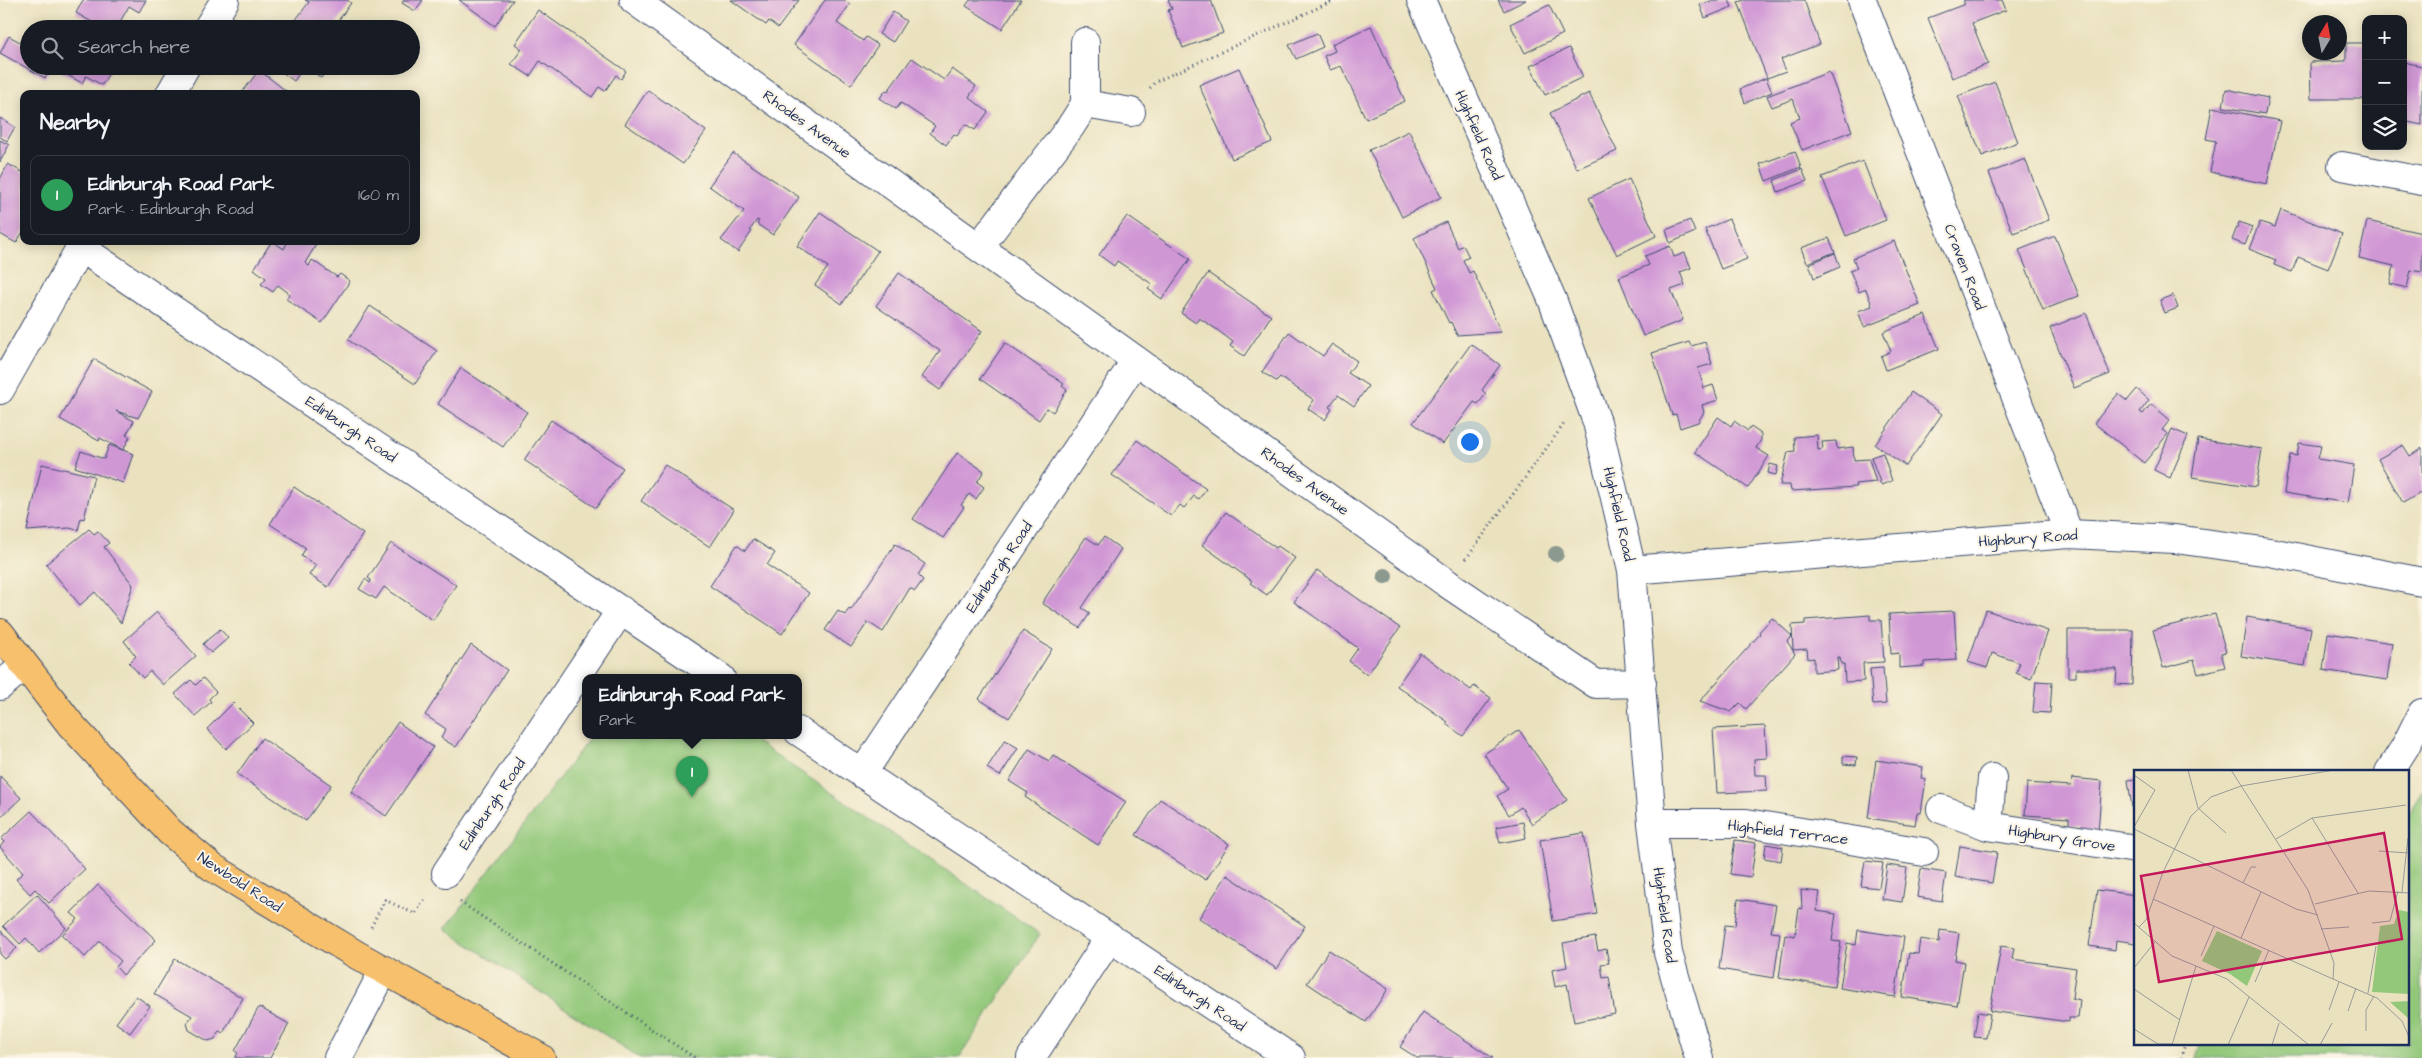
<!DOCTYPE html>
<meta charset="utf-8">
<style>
body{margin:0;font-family:"Architects Daughter",sans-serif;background:#20242c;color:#f1f3f6}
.controls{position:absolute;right:15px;top:15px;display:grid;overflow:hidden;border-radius:10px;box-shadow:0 2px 12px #0003}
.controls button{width:45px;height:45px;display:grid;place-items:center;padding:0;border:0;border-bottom:1px solid #363941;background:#171b24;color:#f1f3f6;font:25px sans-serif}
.compass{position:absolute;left:2302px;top:15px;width:45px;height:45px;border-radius:50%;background:#171b24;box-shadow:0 2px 12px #0003;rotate:10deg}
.you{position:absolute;left:1469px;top:441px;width:18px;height:18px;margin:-12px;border:4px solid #fff;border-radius:50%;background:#1a73e8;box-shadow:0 0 0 8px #1a73e833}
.badge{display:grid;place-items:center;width:32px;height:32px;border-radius:50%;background:#1a73e8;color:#fff;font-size:16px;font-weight:700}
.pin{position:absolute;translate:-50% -41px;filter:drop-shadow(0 1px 2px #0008)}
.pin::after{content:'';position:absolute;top:26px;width:18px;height:15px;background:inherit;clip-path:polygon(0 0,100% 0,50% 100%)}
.popup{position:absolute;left:582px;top:674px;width:220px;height:65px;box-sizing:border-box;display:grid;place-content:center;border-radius:10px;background:#171b24;filter:drop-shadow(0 1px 4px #0005);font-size:16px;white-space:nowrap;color:#9ea1a6}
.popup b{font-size:19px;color:#f1f3f6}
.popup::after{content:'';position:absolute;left:50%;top:100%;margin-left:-10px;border:10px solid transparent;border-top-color:#171b24}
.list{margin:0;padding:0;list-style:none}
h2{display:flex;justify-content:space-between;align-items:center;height:65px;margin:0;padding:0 20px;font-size:21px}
h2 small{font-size:16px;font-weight:400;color:#9ea1a6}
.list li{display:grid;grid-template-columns:32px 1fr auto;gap:15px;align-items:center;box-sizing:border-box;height:80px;margin:0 10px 10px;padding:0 10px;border:1px solid #363941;border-radius:10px}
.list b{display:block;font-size:19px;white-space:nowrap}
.list p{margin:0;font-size:16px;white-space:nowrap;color:#9ea1a6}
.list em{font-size:16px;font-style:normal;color:#9ea1a6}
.icon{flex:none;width:28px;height:28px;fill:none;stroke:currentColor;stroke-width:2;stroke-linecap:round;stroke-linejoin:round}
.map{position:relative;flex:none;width:2422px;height:1058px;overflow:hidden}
.search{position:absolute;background:#171b24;box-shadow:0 2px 12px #0003;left:20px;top:20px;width:400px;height:55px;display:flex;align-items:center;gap:12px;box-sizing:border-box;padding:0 18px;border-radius:28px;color:#9ea1a6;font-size:19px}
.panel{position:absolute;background:#171b24;box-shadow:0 2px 12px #0003;left:20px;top:90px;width:400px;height:155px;border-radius:10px}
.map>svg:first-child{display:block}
.green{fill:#93c87a;stroke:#577c6c}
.building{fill:#d097d5}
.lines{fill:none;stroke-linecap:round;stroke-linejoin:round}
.minor-casing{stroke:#3a4a6d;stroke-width:30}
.major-casing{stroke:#3a4a6d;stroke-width:30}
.path{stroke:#3a4a6d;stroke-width:3;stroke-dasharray:1 4;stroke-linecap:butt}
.minor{stroke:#fff;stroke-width:28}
.major{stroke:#f7c06c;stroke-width:28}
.tree{fill:#8c998e}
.labels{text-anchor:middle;stroke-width:4;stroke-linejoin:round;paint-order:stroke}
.street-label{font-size:15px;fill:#1b2f5e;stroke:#fcf5e5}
.inset-road{fill:none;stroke:#979a98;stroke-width:1}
.view{fill:#c2185b;fill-opacity:0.15;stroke:#c2185b;stroke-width:2.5}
.inset-edge{fill:none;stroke:#1b2f5e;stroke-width:2.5}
</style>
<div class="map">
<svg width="2422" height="1058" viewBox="0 0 2422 1058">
<rect width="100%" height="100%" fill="#fcf5e5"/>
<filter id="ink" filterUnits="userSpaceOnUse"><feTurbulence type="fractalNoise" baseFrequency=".02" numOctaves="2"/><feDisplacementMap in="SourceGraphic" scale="10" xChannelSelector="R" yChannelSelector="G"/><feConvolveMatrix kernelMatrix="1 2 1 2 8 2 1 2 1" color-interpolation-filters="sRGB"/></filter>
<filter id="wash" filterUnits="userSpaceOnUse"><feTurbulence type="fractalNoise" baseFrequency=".0096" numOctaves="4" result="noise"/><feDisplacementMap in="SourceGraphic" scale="20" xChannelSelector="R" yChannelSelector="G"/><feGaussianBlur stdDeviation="1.12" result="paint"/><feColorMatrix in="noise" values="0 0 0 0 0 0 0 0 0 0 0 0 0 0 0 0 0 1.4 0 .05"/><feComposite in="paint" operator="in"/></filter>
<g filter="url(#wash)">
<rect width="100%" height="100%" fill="#eae2bf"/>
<!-- green -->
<path class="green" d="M591 736H748L1040 934 959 1058H640L445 929Z
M2422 791V1058H2196L2200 1044H2408V814Z"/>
<g id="blocks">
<!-- building -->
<path class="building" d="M83 0H146L139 12 129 6 116 29H104L76 13Z
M305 0H347L351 3 332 29H289L309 2Z
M404 0H423L415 11 402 3Z
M459 0H513L495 26Z
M731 0H799L778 28 769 21 766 25Z
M825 0H844L850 4 837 23 863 41 866 37 878 45 851 85 794 45Z
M970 0H1021L1002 29 966 6Z
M1168 0H1211L1223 33 1183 48 1168 10 1172 9Z
M1498 0H1526L1504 11Z
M1714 0H1729L1732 7 1705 18 1700 5Z
M1744 0H1804L1820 44 1781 59 1786 71 1767 78 1738 2Z
M1966 0H2002L2006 10 1972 23 1988 64 1952 78 1928 18 1965 4 1963 1Z
M1549 5 1563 34 1525 53 1510 24Z
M538 10 626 71 621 79 616 75 605 91 599 87 592 97 540 61 530 76 511 64 522 49 515 44Z
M893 12 906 21 893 42 879 34Z
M1371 26 1405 101 1366 119 1341 66 1330 70 1324 56 1335 51 1332 44Z
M1317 33 1323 47 1296 59 1289 45Z
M9 36 29 47V66H52L45 78 0 53Z
M2346 43H2366V99H2311L2310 62 2346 61Z
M1569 48 1583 77 1545 95 1530 66Z
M912 58 944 80 952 69 976 86 969 97 988 112 975 130 965 124 957 136 954 134 946 145 930 133 935 126 901 103 896 109 880 98 886 90 888 91Z
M2404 62 2422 66V125L2403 121Z
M62 66H113L102 85 86 76 82 83 60 71Z
M274 66H300L303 68 294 81Z
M306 66H330L321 78Z
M1239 68 1272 142 1232 159 1199 85Z
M259 70 290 94H241Z
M1829 72 1852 131 1802 150 1790 122 1800 118 1793 99 1772 107 1767 96Z
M1766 78 1772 92 1745 103 1740 89Z
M1995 82 2018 142 1982 156 1958 96Z
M2226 89 2268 98 2265 114 2223 107Z
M648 90 706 131 683 164 625 124Z
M1589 93 1617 151 1577 169 1550 113Z
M2212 107 2280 121 2267 184 2210 172 2216 141 2206 139Z
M0 118 15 127 7 141 0 137Z
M1409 131 1441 197 1402 217 1369 150Z
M0 140 9 145 0 162Z
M1795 151 1801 167 1766 181 1760 164Z
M733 153 799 197 773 235 757 224 759 221 757 220 750 230 752 231 738 252 721 240 744 211 709 186Z
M2025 159 2049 220 2013 233 1989 173Z
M1863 161 1886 220 1846 236 1822 177Z
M8 164 24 173V230L16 243 0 234V179Z
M1802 169 1807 181 1778 192 1774 180Z
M1629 179 1656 236 1617 255 1589 198Z
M2281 210 2342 234 2328 269 2298 257 2292 272 2274 265 2276 260 2249 249 2260 222 2275 227Z
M820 212 878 251 842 304 815 285 828 267 797 246Z
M1127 216 1190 259 1162 299 1148 289 1152 284 1117 261 1114 266 1099 255Z
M1729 219 1747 259 1721 269 1705 229Z
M1690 220 1695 232 1670 243 1666 230Z
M2367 221 2422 233V272L2411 270 2407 288 2390 284 2394 266 2359 258Z
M1446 222 1458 248 1463 245 1469 257 1463 260 1469 273 1473 271 1501 332 1457 335 1451 322 1449 323 1433 290 1437 288 1414 238Z
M2239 222 2252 227 2245 245 2232 240Z
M2055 236 2079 296 2043 310 2019 250Z
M1829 238 1835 252 1807 263 1801 248Z
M272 241 284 249 288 241H315L317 243 305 263 309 266 312 260 337 277 340 274 350 281 322 323 286 299 290 294 278 285 273 292 261 284 266 278 254 269Z
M1894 241 1920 305 1864 327 1858 311 1872 306 1866 289 1859 292 1850 271 1857 268 1853 258Z
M1670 246 1674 257 1685 253 1691 268 1680 272 1685 285 1671 290 1683 320 1643 336 1619 277 1649 265 1645 256Z
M1835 253 1840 267 1814 278 1809 264Z
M899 273 982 331 940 390 922 377 940 351 876 306Z
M1208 273 1271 316 1244 356 1230 346 1233 342 1216 329 1199 318 1196 323 1181 313Z
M2173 295 2178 308 2165 313 2160 300Z
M370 306 437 351 415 384 348 340Z
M2086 313 2110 374 2074 388 2050 328Z
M1925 315 1939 349 1886 370 1881 356 1891 351 1883 332Z
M1289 332 1323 356 1332 344 1357 361 1348 373 1368 386 1354 406 1338 395 1329 407 1332 409 1325 420 1308 409 1314 400 1280 377 1276 381 1262 372Z
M1689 342 1691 346 1705 342 1712 364 1698 368 1704 388 1713 385 1718 400 1702 405 1704 412 1698 422 1680 428 1676 414 1672 415 1652 353Z
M1005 343 1064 384 1062 386 1067 390 1053 412 1047 408 1039 420 980 379Z
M1471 344 1500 365 1482 390 1486 394 1478 404 1474 402 1443 444 1413 423Z
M94 359 152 392 138 418 116 411 134 421 126 435 130 437 123 450 133 454 123 483 75 467 81 451 104 459 109 445 123 450 100 438 99 441 60 419Z
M461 368 527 412 503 447 438 404Z
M2137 389 2149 400 2140 412 2143 414 2151 404 2170 420 2162 430 2168 434 2144 463 2094 423 2118 394 2127 401Z
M1911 392 1942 414 1906 466 1875 445Z
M1718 417 1731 426 1734 421 1748 431 1751 427 1761 434V440L1756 448 1769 456 1748 488 1695 452Z
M551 420 623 468 596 508 524 460Z
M2172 429 2188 436 2170 478 2154 470Z
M1817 435 1818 450 1823 449 1822 442 1836 441 1837 449 1853 447 1854 460 1869 459 1876 482 1855 484 1856 487 1791 491 1790 485H1780L1788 452 1795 451 1794 437Z
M2198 439 2262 449 2256 487 2192 477Z
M1137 440 1206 489 1199 499 1194 496 1184 508 1180 505 1171 516 1112 475Z
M2299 443 2321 446 2318 459 2354 465 2348 503 2284 493 2290 455 2297 456Z
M2403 445 2410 456 2422 448V492L2403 503 2378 459Z
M957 453 984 471 977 482 984 487 976 499 969 494 961 505 964 507 943 538 913 519Z
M1883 453 1892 481 1881 485 1871 457Z
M42 464 94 476 84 519 81 518 78 530 69 528 27 531Z
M1770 464 1778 466 1776 475 1768 473Z
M665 465 734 510 710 547 641 501Z
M294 487 363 534 328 587 309 575 316 565 301 556 306 548 270 524Z
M1226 512 1276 548 1278 546 1295 558 1267 595 1250 583 1252 581 1202 545Z
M89 529 94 534 98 531 109 543 104 547 133 585 121 623 95 592 80 605 46 564Z
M1086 537 1098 545 1104 537 1121 549 1082 608 1090 613 1080 628 1042 603Z
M753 539 775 553 767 565 809 593 782 634 710 586 737 545 745 551Z
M391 543 456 585 433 620 384 587 376 599 359 589 365 579 370 583 371 580 368 578Z
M895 544 925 564 918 575 923 580 915 591 910 588 883 632 868 622 851 647 825 630 838 611 845 615 849 609 851 610Z
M1317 570 1400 628 1367 675 1349 661 1358 648 1294 602Z
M1986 610 2048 631 2031 679 2016 673 2020 663 1992 653 1987 668 1968 662Z
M1954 611 1957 660 1924 662V666L1899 668V653L1891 654 1889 614Z
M157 612 196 656 163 685 150 671 143 678 129 663 136 656 124 641Z
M2215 614 2226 652 2221 653 2225 667 2198 674 2194 660 2163 668 2153 630Z
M1870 615V620H1881L1884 662 1863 663 1864 681 1845 682 1844 664H1841L1840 657H1837L1838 670 1814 672V658L1808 659 1807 649 1793 650 1792 625 1805 624V620Z
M2247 617 2311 628 2305 666 2241 656Z
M1772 618 1792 636 1787 641 1795 654 1746 709 1740 703 1731 712 1700 701 1760 634 1759 632Z
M220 629 228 638 211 653 203 644Z
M2068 630H2133L2132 685 2116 684 2117 669H2076V677H2068Z
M1023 631 1052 649 1009 718 979 699Z
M2328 633 2392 643 2387 680 2323 670Z
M471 645 507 670 456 747 441 738 446 729 425 715Z
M1420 653 1471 690 1474 686 1491 698 1463 736 1446 724 1448 722 1397 686Z
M1883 668 1886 704 1873 705 1870 669Z
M203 678 216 692 209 699 211 702 195 716 175 694 191 680 196 685Z
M2036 681 2052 682 2050 713 2033 712Z
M233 703 253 723 226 749 207 729Z
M398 722 433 747 386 816 351 792Z
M1765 726 1767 758 1754 759 1755 775H1766L1767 791 1717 793 1713 729Z
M1519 730 1567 800 1532 824 1521 807 1509 815 1497 796 1508 789 1484 754Z
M262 738 331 785 306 821 237 774Z
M1005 740 1018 748 1000 776 987 768Z
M1029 749 1049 761 1053 755 1126 802 1098 845 1025 797 1028 793 1009 781Z
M1843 756 1857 757 1856 765 1843 764Z
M1876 760 1923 767 1921 778 1926 779 1921 813H1917L1915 825 1868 818Z
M0 776 21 798 0 818Z
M2072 778 2102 781 2098 832 2080 830 2081 826 2069 825V818L2025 815 2027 783 2071 786Z
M2136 779V828H2135L2128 780Z
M1160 799 1229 844 1206 880 1136 835Z
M31 811 85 869 49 903 35 889 30 894 16 879 23 873 0 847 4 842 1 839Z
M1523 822 1526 838 1500 843 1496 827Z
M1584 833 1597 914 1553 921 1540 840Z
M1735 840 1756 843 1751 877 1730 874Z
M1766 844 1783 847 1781 861 1764 858Z
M1960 846 1997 852 1992 883 1955 877Z
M1865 861 1883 863 1879 888 1861 886Z
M1887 865 1907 868 1902 902 1882 899Z
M1921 869 1946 873 1942 901 1917 897Z
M1227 875 1305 926 1277 969 1199 918Z
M98 885 156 940 123 975 116 967 121 961 100 941 85 957 62 935 78 919 71 913Z
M1801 890 1820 892 1817 911 1836 914 1832 941 1841 942 1834 987 1779 978 1785 934 1795 936 1799 908 1802 909Z
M2097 890 2136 895V943L2116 940 2115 950 2089 946Z
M37 894 66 928 39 953 26 938 20 944 3 926Z
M1738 899 1776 905 1771 932 1780 933 1774 978 1719 969 1725 925 1735 926Z
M0 930 17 948 5 959 0 954Z
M1858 930 1904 937 1895 997 1840 988 1847 943 1856 945Z
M1940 930 1959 933 1955 960 1964 962 1957 1006 1902 997 1909 953 1918 954 1920 939 1939 942Z
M1595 937 1598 951 1606 949 1609 963 1601 964 1603 978 1609 977 1615 1014 1574 1022 1567 984 1555 987 1552 970 1567 967 1563 943Z
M2001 946 2014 948 2012 959 2076 968 2072 998 2080 1000 2078 1018H2069V1022L1990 1011Z
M1329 950 1388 989 1366 1022 1307 983Z
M175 959 243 998 223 1033 219 1031 215 1039 208 1041 189 1030 187 1023 192 1016 154 994Z
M136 996 150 1006 130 1033 116 1023Z
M259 1007 289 1024 270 1058H235L238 1053 235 1051Z
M1423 1012 1453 1032 1493 1058H1417L1400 1047Z
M1978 1012 1990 1014 1986 1038 1974 1037Z"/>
</g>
</g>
<g filter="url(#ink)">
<use href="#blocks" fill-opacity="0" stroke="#3a4a6d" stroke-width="1"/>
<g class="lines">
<!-- minor casing -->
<g class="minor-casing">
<path id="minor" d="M634 0 1448 584 1596 684 1642 683
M1421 0 1552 299 1597 422 1632 570 1652 823 1668 953 1699 1058
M1862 0 2069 534
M207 29 225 0
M170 94 186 66
M1085 104V42
M2342 166 2422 181
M979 247 1071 126 1085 104 1131 112
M81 248 721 678
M0 390 84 241
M1632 570 2069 534 2175 539 2270 552 2422 582
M0 686 24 666
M798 731 1291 1058
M2389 772 2405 747 2422 713
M862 774 1136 360
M1941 809 1988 826 2136 849
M1652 823H1746L1924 852
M1988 826 1992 778
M446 873 621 610
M338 1058 384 970
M1031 1058 1110 937"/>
</g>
<!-- major casing -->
<g class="major-casing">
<path id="major" d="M0 633 71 725 170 832 212 867 357 955 541 1058"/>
</g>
<!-- path -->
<path class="path" d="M1150 88 1155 82 1335 0
M1466 559 1564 424
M460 902 695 1058
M371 927 385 900 415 914 426 897
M2181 1058 2185 1044"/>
<!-- minor -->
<use href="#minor" class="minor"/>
<!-- major -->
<use href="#major" class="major"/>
</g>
<!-- trees -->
<g class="tree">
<circle cx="1556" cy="554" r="8"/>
<circle cx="1385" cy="576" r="8"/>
</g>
</g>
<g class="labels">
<!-- street labels -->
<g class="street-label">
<text transform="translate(807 124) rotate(36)" y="5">Rhodes Avenue</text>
<text transform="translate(1479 135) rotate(66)" y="5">Highfield Road</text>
<text transform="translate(1965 267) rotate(69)" y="5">Craven Road</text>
<text transform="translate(351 429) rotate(34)" y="5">Edinburgh Road</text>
<text transform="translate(1305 481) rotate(36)" y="5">Rhodes Avenue</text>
<text transform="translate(1619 514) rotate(77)" y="5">Highfield Road</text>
<text transform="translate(2028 538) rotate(-4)" y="5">Highbury Road</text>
<text transform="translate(999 567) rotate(-56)" y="5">Edinburgh Road</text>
<text transform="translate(492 804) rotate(-56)" y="5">Edinburgh Road</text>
<text transform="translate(1788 832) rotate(7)" y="5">Highfield Terrace</text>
<text transform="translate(2062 838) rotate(9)" y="5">Highbury Grove</text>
<text transform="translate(240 882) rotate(33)" y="5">Newbold Road</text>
<text transform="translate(1665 915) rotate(82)" y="5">Highfield Road</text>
<text transform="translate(1200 998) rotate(34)" y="5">Edinburgh Road</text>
</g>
</g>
<!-- overview -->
<g transform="translate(2134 770)">
<rect width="275" height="275" fill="#eae2bf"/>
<path d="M265 140 275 142V224L238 222 246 156 260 154ZM83 161 128 181 113 216 96 204 68 191ZM275 231V249L256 232Z" fill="#93c87a"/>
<path class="inset-road" d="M54 0 64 38 92 63M97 0 174 120 200 193 199 209 243 228 268 251 275 267M0 5 21 20 0 57M178 48 224 123M0 59 162 139 184 145M142 69 178 48 272 35M245 81 275 83M109 113 117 97H122M268 122 274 68M19 129 199 209M181 134 235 121 275 123M0 153 38 186 93 209 175 275M238 153 256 151 264 121M5 157 12 150 29 102 57 46 77 27 107 16 200 0M187 159 215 157M107 168 127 122M67 186 80 156M0 198 21 172M121 212 135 180M0 219 46 250M234 223 242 176M195 240 205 212M214 241 222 218M0 259 24 274H38M232 261V240L240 226M38 275 62 196M94 275 115 227M138 275 145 253M186 275 198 253"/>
<path class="view" d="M250 63 268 169 25 212 7 106Z"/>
<rect width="275" height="275" class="inset-edge"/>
</g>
</svg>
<div class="controls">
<button>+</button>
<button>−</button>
<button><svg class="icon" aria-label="layers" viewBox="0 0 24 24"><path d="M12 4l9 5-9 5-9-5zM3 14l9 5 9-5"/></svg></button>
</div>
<svg class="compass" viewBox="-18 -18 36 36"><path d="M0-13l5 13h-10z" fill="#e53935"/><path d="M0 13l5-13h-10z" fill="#9ea1a6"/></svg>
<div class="you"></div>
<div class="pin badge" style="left:692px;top:797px;background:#2e9e5b">1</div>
<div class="popup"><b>Edinburgh Road Park</b>Park</div>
<div class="search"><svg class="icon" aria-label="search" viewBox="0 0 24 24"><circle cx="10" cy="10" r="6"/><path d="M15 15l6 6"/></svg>Search here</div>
<section class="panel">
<h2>Nearby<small></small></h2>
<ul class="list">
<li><span class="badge" style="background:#2e9e5b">1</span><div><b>Edinburgh Road Park</b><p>Park · Edinburgh Road</p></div><em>160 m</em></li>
</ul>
</section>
</div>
